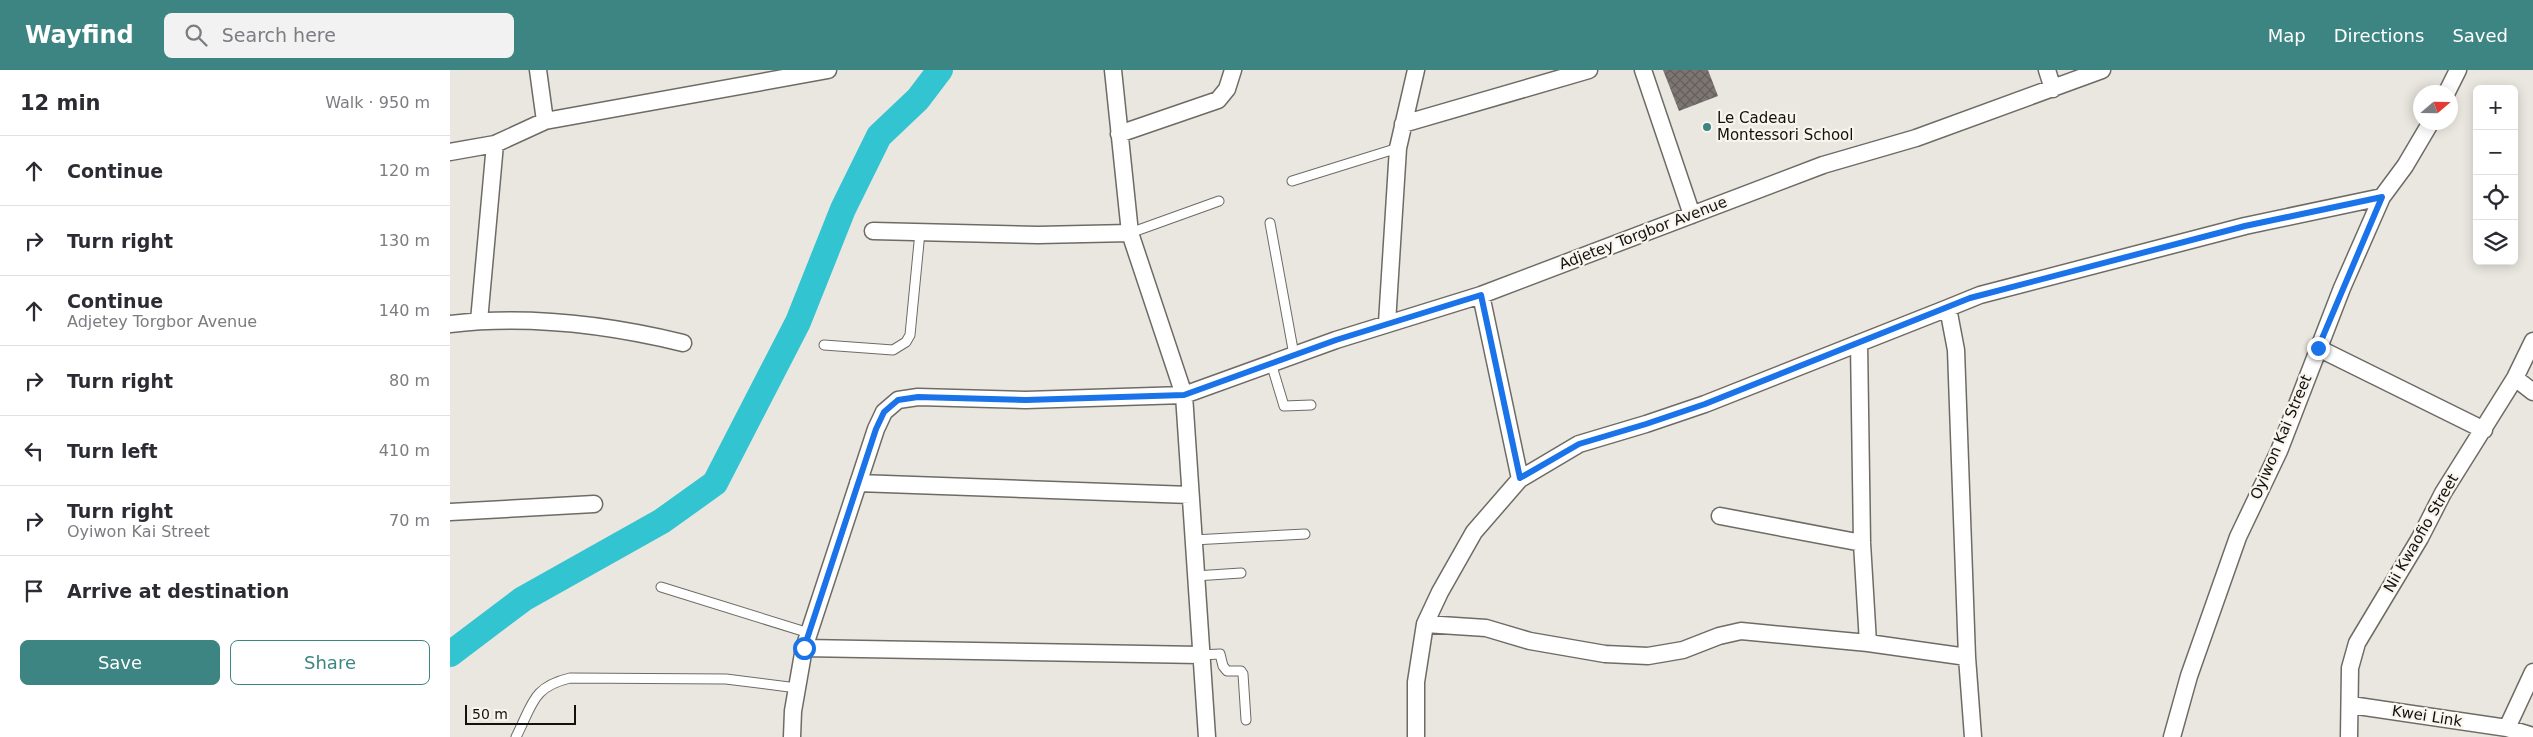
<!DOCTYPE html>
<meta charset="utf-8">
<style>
body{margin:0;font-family:"DejaVu Sans",sans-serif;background:#f2f2f3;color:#2b2b33}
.controls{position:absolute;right:15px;top:15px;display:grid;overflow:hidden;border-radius:8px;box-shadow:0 2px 12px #0003}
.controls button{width:45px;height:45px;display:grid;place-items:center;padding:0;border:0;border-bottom:1px solid #e1e1e2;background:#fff;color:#2b2b33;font:25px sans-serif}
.compass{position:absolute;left:1963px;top:15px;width:45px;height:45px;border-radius:50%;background:#fff;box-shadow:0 2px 12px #0003;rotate:70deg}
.scale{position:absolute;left:15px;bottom:12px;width:111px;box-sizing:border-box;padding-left:5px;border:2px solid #12110e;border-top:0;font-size:14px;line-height:18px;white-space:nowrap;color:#12110e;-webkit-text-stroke:4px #f7f5ed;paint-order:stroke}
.stop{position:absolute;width:15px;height:15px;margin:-11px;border:4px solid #1a73e8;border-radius:50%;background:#fff}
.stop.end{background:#1a73e8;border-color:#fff;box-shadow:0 1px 5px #0008}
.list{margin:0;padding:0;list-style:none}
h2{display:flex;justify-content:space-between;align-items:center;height:65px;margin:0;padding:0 20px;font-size:21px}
h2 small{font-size:16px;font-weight:400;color:#7c7c81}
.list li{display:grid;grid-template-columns:32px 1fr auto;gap:15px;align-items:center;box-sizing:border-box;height:70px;padding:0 20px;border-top:1px solid #e1e1e2}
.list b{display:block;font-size:19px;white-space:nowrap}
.list p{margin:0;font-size:16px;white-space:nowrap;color:#7c7c81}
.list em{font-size:16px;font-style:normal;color:#7c7c81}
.actions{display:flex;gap:10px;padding:15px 20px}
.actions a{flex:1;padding:11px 0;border:1px solid #3d8582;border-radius:8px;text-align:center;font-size:18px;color:#3d8582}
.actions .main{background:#3d8582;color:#fff}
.icon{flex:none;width:28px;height:28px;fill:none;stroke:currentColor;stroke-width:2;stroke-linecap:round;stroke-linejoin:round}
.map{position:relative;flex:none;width:2083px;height:667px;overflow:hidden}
header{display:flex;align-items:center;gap:30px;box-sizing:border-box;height:70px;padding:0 25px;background:#3d8582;color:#fff}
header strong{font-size:24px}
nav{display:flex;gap:28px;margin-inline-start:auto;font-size:18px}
.search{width:350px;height:45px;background:#f2f2f3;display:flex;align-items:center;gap:12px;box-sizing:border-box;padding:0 18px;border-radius:8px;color:#7c7c81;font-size:19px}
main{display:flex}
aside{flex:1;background:#fff}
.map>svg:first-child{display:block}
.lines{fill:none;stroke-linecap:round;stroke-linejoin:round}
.river{stroke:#32c4d1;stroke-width:26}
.building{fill:url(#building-cross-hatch)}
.lane-casing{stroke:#6e6b65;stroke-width:11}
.street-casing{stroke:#6e6b65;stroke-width:19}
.lane{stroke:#fff;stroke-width:9}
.street{stroke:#fff;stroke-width:16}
.route{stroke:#1a73e8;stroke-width:6}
.poi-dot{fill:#3d8582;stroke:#f7f5ed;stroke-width:2}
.labels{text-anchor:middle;stroke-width:4.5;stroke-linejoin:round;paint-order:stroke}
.poi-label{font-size:15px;fill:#12110e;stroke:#f7f5ed;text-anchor:start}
.street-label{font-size:15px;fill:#12110e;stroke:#f7f5ed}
</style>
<header>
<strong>Wayfind</strong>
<div class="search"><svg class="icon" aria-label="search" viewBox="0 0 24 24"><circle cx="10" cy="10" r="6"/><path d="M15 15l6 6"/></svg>Search here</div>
<nav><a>Map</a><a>Directions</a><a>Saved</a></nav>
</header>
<main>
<aside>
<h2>12 min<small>Walk · 950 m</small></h2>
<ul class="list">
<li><svg class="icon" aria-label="ahead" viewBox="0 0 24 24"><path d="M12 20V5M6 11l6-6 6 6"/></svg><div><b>Continue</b></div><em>120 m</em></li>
<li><svg class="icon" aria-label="right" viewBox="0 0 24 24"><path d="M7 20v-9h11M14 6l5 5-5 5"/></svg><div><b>Turn right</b></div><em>130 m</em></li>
<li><svg class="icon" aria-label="ahead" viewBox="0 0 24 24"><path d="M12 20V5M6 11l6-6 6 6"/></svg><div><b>Continue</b><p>Adjetey Torgbor Avenue</p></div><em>140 m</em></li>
<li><svg class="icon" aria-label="right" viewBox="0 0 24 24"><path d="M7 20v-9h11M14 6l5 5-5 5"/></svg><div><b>Turn right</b></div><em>80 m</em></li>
<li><svg class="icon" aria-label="left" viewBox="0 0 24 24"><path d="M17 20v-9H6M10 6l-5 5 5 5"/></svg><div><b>Turn left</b></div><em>410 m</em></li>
<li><svg class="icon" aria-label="right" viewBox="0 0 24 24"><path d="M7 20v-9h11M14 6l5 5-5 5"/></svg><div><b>Turn right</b><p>Oyiwon Kai Street</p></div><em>70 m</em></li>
<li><svg class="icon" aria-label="arrive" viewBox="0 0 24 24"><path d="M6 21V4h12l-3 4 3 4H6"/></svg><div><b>Arrive at destination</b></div></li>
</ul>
<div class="actions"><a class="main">Save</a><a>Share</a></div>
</aside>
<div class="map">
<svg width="2083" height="667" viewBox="0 0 2083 667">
<defs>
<pattern id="building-cross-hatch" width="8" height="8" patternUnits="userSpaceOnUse" patternTransform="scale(1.25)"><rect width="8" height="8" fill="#7d7572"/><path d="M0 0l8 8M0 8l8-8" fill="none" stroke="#655f5c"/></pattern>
</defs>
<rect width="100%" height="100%" fill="#eae7e0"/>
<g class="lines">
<!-- river -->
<path class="river" d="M0 584 73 529 212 451 265 413 348 252 393 139 429 66 468 29 490 0"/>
</g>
<!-- building -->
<path class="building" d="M1213 0H1258L1268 26 1229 41Z"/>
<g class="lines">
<!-- lane casing -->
<g class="lane-casing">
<path id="lane" d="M842 111 948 78
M820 153 844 285
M680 163 769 131
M374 275 443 280 456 272 460 265 470 162
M821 293 834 336 861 335
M743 470 855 464
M745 506 791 503
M211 517 359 563
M750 585 770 584 773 596 777 601H791L793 604 796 650
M66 667C83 634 82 617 120 608L276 609 347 618"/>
</g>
<!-- street casing -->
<g class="street-casing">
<path id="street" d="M88 0 95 51
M663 0 680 163 734 325 757 667
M1193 0 1242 145
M1597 0 1603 19
M1997 22 2008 0
M953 54 1139 0
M669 64 768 30 777 19 783 0
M0 82 45 74 95 51 378 0
M423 161 588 165 680 163
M1031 225 1070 409
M1498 238 1530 225 1795 156 1932 127
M29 251 45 74
M937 253 948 78 966 0
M0 254C77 245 159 255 233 273
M1409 273 1412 473 1418 573
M1868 278 2034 360
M2065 308 2083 322
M408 413 740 425
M0 442 144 434
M1270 446 1412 473
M975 554 1036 558 1080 571 1155 584 1198 586 1233 580 1269 566 1291 561 1418 573 1517 587
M354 578 750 585
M1901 635 2057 658 2083 666
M2057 658 2083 602
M342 667 343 641 354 578 426 359 434 342 448 330 468 327 576 330 734 325 886 270 1031 225 1373 95 1466 68 1652 0
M966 667V612L975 554 990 522 1024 462 1070 409 1129 374 1196 354 1255 334 1498 238 1506 280 1517 587 1523 667
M1722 667 1739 606 1788 467 1829 381 1892 218 1932 127 1955 96 1981 52
M1899 667 1900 598 1907 573 1970 468 1993 423 2065 308 2083 271"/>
</g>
<!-- lane -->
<use href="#lane" class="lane"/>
<!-- street -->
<use href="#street" class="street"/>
</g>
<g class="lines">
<!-- route -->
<path class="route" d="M354 578 426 359 434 342 448 330 468 327 576 330 734 325 886 270 1031 225 1070 408 1129 374 1196 354 1255 334 1520 228 1795 156 1932 127 1868 278"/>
</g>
<!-- markers -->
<circle class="poi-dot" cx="1257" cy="57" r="5"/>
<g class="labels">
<!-- poi labels -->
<g class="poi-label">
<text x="1267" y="53">Le Cadeau<tspan x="1267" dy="17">Montessori School</tspan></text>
</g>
<!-- street labels -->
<g class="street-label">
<text transform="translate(1193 163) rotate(-21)" y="5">Adjetey Torgbor Avenue</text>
<text transform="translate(1831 367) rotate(-67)" y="5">Oyiwon Kai Street</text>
<text transform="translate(1971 463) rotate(-60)" y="5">Nii Kwaofio Street</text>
<text transform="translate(1977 646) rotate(9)" y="5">Kwei Link</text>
</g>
</g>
</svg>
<div class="controls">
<button>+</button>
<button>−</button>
<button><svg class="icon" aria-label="locate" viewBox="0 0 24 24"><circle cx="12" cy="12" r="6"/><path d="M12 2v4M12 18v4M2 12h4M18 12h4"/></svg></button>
<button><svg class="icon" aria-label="layers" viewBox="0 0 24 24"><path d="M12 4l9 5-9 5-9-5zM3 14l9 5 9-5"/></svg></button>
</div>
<svg class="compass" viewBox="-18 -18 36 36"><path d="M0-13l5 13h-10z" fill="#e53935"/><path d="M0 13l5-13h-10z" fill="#7c7c81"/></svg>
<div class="scale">50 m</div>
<div class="stop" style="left:354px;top:578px"></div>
<div class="stop end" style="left:1868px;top:278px"></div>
</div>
</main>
